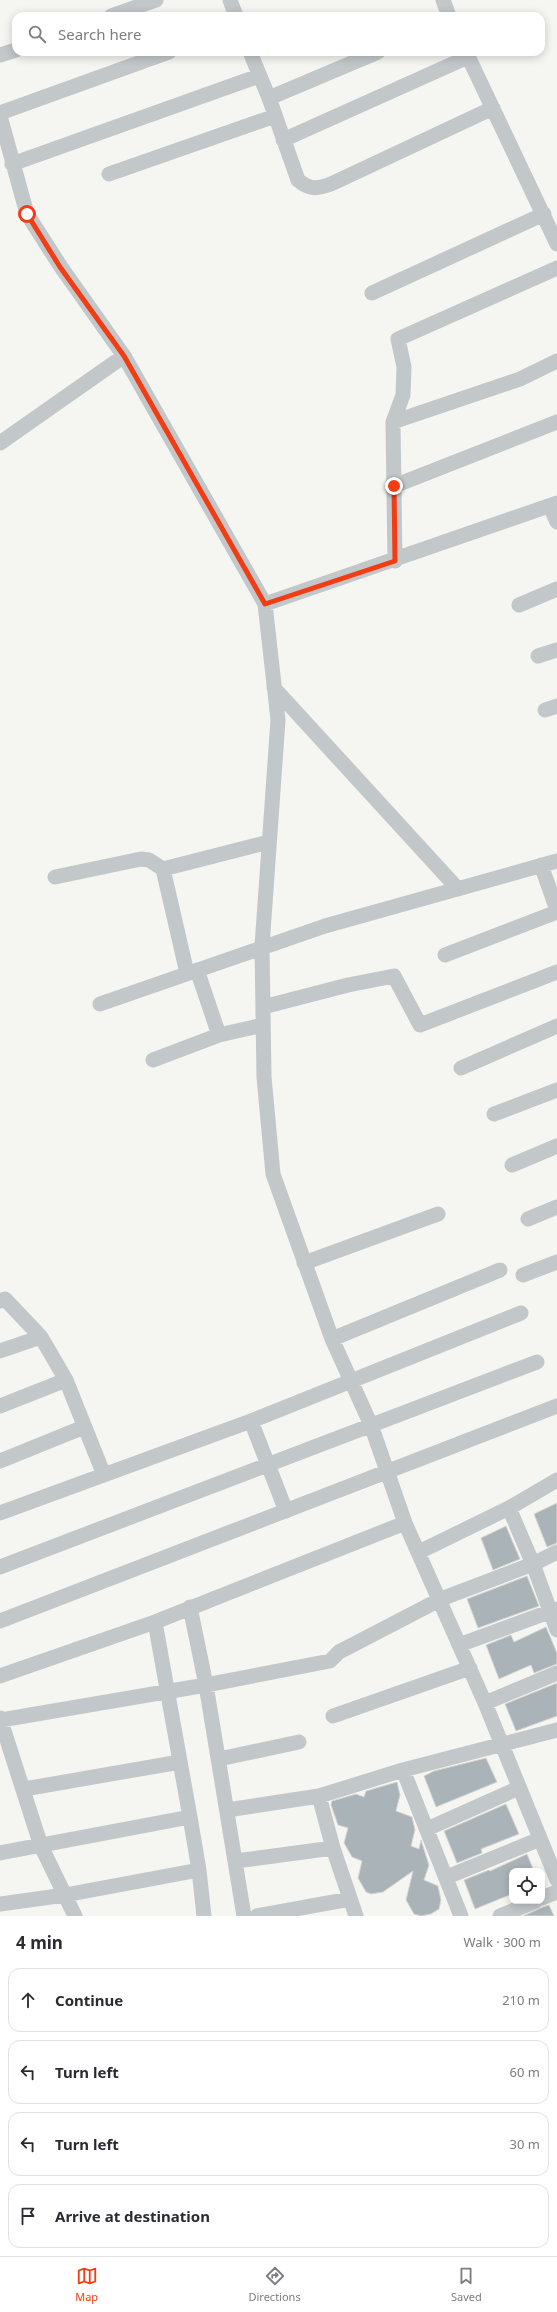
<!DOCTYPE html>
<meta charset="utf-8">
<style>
body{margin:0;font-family:"Noto Sans",sans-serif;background:#f2f2f3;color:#2b2b33}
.controls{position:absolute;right:12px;bottom:12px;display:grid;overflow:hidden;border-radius:8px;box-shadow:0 2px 10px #0003}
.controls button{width:36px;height:36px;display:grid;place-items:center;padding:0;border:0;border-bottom:1px solid #e1e1e2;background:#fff;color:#2b2b33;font:20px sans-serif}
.stop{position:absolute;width:12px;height:12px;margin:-9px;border:3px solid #f23c14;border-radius:50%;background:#fff}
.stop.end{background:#f23c14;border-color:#fff;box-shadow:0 1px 4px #0008}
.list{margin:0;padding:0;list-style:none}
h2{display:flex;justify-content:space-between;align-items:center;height:52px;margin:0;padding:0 16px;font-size:17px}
h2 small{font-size:13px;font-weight:400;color:#7c7c81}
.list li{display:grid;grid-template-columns:26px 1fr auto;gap:12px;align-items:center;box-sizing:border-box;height:64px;margin:0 8px 8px;padding:0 8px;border:1px solid #e1e1e2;border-radius:12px}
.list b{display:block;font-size:15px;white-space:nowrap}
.list em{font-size:13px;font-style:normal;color:#7c7c81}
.icon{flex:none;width:22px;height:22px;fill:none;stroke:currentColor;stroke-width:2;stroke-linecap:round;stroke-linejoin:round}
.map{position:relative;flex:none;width:557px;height:1916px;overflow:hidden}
.search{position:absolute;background:#fff;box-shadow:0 2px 10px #0003;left:12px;right:12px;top:12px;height:44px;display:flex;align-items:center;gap:10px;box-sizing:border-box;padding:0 14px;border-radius:12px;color:#7c7c81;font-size:15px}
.sheet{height:340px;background:#fff}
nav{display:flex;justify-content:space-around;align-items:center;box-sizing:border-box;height:56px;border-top:1px solid #e1e1e2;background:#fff;font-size:11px;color:#7c7c81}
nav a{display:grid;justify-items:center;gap:2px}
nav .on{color:#f23c14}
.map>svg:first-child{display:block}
.building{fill:#aab4b8;stroke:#d6d6d4}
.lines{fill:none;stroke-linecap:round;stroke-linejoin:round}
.minor{stroke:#c2c7c9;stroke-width:15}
.route{stroke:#f23c14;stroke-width:5}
</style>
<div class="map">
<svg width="557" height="1916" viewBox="0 0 557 1916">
<rect width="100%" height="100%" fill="#f5f5f1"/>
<!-- building -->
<path class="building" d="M557 1503V1543L547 1547 534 1514Z
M506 1526 520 1559 493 1570 481 1538Z
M527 1576 539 1606 478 1628 467 1599Z
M546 1627 557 1653V1664L534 1673 531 1665 499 1679 486 1645 511 1635 514 1642Z
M557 1683V1716L516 1731 505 1704Z
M486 1758 497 1782 436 1807 424 1776 434 1771Z
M397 1782 400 1795 396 1811 412 1817 415 1830 411 1846 419 1849 421 1840 429 1865 424 1880 438 1886 441 1900 439 1909 431 1914 421 1916 414 1914 406 1900 413 1871 383 1892 371 1894 366 1892 358 1878 362 1861 352 1857 344 1843 348 1828 338 1825 331 1805 332 1801 356 1794 364 1797 366 1791Z
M506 1804 519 1834 481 1849 482 1853 457 1863 444 1831Z
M527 1854 534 1871H512V1894L475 1909 464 1880 489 1870 490 1871Z
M549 1905 554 1916H523L543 1907Z"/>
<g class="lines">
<!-- minor -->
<path class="minor" d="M230 0 236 16
M443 0 449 16
M111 16 156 0
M250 52 269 98 298 180C310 190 317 189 331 184L493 108
M466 52 557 244
M0 55 16 50
M269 98 378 52
M0 113 169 52
M0 116 27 214 61 267 124 356 265 604 278 720 262 946 264 1077 273 1174 332 1339 371 1425 405 1523 485 1703 557 1880
M283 140 468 57
M12 164 259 76
M109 174 275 116
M372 293 544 214
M393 422 520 379 557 361
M0 443 124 356
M394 486 557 422
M550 506 557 522
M395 561 393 422 403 395 404 367 398 339 557 268
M265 604 557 503
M519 605 557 589
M538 656 557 650
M274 688 458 889
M545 710 557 706
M541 865 557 910
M163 869 269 842
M55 877 141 859 149 860 163 869 187 973
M445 955 557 912
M197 970 219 1035 263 1025
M100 1004 325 926 557 861
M263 1007 348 985 394 976 420 1025 557 972
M153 1060 219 1035
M461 1068 557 1026
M494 1114 557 1090
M512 1165 557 1146
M528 1219 557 1207
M304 1263 438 1214
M523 1275 557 1262
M0 1301 5 1299 41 1337 66 1380 104 1475
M332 1339 500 1270
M0 1351 41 1337
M0 1406 66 1380
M251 1421 286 1511
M0 1461 84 1427
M509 1508 533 1564 557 1630
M0 1513 251 1421 521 1313
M419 1552 509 1508 557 1480
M0 1567 537 1362
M190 1607 206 1685 244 1916
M0 1621 557 1406
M459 1645 557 1609
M0 1676 155 1622 405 1523
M485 1703 557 1673
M333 1716 470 1668
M0 1718 41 1846 75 1916
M1 1720 206 1685 330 1661 339 1652 441 1599 533 1564 557 1552
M219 1759 299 1742
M24 1789 180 1762
M227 1810 319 1796
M427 1829 519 1788
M0 1853 190 1817 155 1622
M236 1861 333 1848
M199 1870 204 1916
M447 1877 540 1839
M542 1898 557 1892
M0 1904 65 1895 199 1870 190 1817
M257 1916 350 1899
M356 1916 333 1848 319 1796 403 1770
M461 1916 403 1770 557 1730
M500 1916 536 1901"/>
</g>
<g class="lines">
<!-- route -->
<path class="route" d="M27 214 60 267 124 356 265 604 395 561 394 486"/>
</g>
</svg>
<div class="controls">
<button><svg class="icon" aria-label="locate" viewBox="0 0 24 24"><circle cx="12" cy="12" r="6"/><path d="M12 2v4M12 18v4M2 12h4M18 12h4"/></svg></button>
</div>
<div class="stop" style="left:27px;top:214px"></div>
<div class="stop end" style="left:394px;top:486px"></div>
<div class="search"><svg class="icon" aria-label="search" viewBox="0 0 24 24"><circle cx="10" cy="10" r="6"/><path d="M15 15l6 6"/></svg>Search here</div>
</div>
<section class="sheet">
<h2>4 min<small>Walk · 300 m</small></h2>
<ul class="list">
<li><svg class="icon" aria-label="ahead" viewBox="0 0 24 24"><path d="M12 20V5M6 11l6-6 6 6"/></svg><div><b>Continue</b></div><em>210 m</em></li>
<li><svg class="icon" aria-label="left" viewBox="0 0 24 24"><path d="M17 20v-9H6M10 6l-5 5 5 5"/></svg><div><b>Turn left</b></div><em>60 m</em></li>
<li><svg class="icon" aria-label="left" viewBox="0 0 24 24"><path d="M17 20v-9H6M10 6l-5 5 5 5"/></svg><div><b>Turn left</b></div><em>30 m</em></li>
<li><svg class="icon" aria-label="arrive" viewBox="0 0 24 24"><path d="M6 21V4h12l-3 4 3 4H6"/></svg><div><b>Arrive at destination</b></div></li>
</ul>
</section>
<nav>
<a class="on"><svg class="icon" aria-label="map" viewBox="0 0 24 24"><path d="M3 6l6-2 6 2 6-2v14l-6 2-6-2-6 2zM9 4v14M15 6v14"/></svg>Map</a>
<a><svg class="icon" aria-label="directions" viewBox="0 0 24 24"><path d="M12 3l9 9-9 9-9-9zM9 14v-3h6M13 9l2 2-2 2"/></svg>Directions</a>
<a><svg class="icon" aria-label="saved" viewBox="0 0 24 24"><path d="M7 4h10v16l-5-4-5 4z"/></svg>Saved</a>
</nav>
